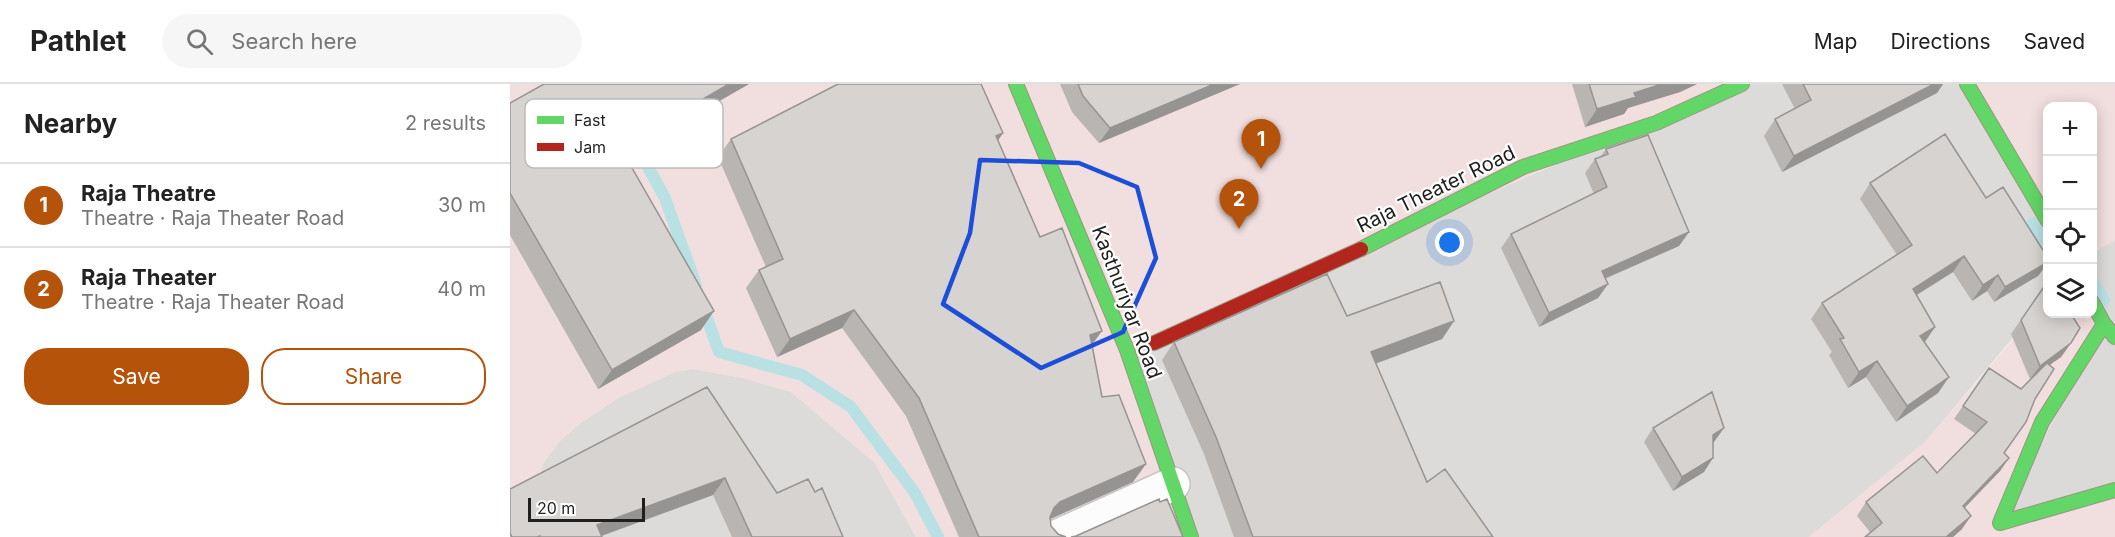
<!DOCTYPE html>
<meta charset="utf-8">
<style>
body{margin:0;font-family:Inter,sans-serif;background:#f6f6f6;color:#222}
.controls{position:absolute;right:18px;top:18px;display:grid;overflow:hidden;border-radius:12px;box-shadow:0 3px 15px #0003}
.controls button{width:54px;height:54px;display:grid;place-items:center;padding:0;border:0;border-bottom:2px solid #e0e0e0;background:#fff;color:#222;font:30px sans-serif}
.scale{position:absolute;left:18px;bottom:15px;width:117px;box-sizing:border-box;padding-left:6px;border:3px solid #1f1f1f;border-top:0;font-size:16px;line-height:21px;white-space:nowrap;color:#1f1f1f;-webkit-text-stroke:4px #fff;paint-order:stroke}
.you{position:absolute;left:940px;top:159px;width:21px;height:21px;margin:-15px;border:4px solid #fff;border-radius:50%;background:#1a73e8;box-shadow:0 0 0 9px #1a73e833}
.badge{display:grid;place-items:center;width:39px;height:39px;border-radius:50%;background:#b45309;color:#fff;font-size:20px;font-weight:700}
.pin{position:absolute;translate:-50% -50px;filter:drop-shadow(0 2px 3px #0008)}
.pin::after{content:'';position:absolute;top:32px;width:21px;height:18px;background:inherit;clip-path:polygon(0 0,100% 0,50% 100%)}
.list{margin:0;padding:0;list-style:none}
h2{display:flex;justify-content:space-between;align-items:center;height:78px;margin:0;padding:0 24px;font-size:26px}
h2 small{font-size:20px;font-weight:400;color:#767676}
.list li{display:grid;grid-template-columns:39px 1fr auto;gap:18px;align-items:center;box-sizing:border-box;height:84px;padding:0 24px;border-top:2px solid #e0e0e0}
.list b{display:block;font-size:22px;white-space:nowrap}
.list p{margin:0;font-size:20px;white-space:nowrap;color:#767676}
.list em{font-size:20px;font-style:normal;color:#767676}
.actions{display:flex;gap:12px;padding:18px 24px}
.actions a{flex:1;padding:14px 0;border:2px solid #b45309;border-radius:24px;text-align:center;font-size:21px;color:#b45309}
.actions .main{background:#b45309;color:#fff}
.icon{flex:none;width:33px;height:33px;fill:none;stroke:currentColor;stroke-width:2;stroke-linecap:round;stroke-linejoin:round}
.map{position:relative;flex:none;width:1605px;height:453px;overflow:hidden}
header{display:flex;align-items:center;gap:36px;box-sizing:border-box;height:84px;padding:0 30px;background:#fff;border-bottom:2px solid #e0e0e0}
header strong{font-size:28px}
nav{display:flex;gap:33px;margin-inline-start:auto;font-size:21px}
.search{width:420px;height:54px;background:#f6f6f6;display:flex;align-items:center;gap:15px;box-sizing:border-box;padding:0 21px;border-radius:33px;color:#767676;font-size:22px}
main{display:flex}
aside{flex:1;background:#fff}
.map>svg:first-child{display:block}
.residential{fill:#dddbd9}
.commercial{fill:#f1dede}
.religious{fill:#dcdad9}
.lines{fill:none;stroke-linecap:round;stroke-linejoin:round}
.stream{stroke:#b9e1e4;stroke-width:12}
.street-casing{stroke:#c6c5c4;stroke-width:36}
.fast-casing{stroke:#99977e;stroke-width:16}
.jam-casing{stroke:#99977e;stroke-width:16}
.street{stroke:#fcfcfc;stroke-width:33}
.fast{stroke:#63d668;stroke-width:14}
.jam{stroke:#b3261e;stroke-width:14}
.wall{fill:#b8b5b3}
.shaded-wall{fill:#969492}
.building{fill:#d6d3d0;stroke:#969492;stroke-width:1.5}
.marked{fill:none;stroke:#1d4ed8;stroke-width:4.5;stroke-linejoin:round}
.labels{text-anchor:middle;stroke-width:4.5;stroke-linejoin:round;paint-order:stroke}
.street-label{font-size:20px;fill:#1f1f1f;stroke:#fff}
.key{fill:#fff;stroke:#bcbcbc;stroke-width:1.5}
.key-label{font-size:16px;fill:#1f1f1f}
</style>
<header>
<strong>Pathlet</strong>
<div class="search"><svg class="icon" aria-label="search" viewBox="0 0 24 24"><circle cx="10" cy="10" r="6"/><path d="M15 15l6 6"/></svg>Search here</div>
<nav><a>Map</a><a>Directions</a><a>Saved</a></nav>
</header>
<main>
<aside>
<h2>Nearby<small>2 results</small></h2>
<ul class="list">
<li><span class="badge">1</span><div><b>Raja Theatre</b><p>Theatre · Raja Theater Road</p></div><em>30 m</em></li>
<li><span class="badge">2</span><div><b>Raja Theater</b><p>Theatre · Raja Theater Road</p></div><em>40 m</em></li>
</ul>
<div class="actions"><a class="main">Save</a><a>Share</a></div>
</aside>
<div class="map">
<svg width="1605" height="453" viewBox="0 0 1605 453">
<rect width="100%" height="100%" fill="#eeebe8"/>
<!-- residential -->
<path class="residential" d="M1232 0H1457L1537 137V213L1415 358 1299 453H681L617 266Z
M183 285 233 294 281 308 364 378 406 453H50L29 394 34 378 50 357 69 340 108 314 165 288Z"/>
<!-- commercial -->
<path class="commercial" d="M0 0H1232L617 266 681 453H406L364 378 281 308 233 294 183 285 165 288 108 314 69 340 50 357 34 378 29 394 0 453Z
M1457 0H1605V156L1583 169 1582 22H1538L1537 137Z
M1538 230H1582L1605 406V453H1299L1415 358 1518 239Z"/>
<!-- religious -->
<path class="religious" d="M1605 156V406L1490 439 1594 240 1583 218V169Z"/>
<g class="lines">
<!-- stream -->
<path class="stream" d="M120 50 155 114 186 201
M1523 139 1538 164
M1582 196 1594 216
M192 220 209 268 292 291 341 323 405 409 428 453"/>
<!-- street casing -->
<g class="street-casing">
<path id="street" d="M546 453 663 400"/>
</g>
<!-- fast casing -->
<g class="fast-casing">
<path id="fast" d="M506 0 617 266 681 453
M1457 0 1538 137
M851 165 1013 83 1146 39 1232 0
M1582 218 1594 240 1605 253
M1594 240 1532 338 1490 439 1605 406"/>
</g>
<!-- jam casing -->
<g class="jam-casing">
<path id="jam" d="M644 259 851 165"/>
</g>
<!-- street -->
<use href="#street" class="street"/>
<!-- fast -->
<use href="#fast" class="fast"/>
<!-- jam -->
<use href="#jam" class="jam"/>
</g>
<!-- wall -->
<path class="wall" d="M34 0H239L114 71 191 246 88 305 0 151V19Z
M550 0H730L589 59 562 28Z
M1062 0H1187L1170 8 1118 24 1114 30 1075 43Z
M1272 0H1433L1427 9 1272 88 1254 52 1265 35 1285 25Z
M493 49 488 57 530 153 582 260 592 313 623 398 540 435 541 442 548 450 556 453H449L396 332 332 244 267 273 236 204 249 186 256 183 208 73 221 55Z
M1096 65 1179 148 1169 162 1095 195 1098 200 1088 214 1029 243 991 164 1001 150 1084 110 1075 89 1085 75 1090 73Z
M1360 99 1476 114 1538 174V179L1528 192 1484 218 1477 207 1462 217 1443 188 1407 211 1425 243 1415 258 1439 293 1428 309 1386 338 1356 293 1338 304 1319 271 1322 268 1301 235 1312 219 1387 171 1350 115Z
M1538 197 1561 259 1551 273 1539 281 1525 315 1494 369 1499 374 1490 387 1454 423 1452 445 1443 453H1355L1360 448 1347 432 1356 418 1427 389 1466 350 1444 335 1479 284 1511 305 1520 295 1501 250Z
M944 237 932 255 865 280 917 398 983 453H724L694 370 652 276 664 258Z
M197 303 267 409 333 453H222L203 411 92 452V453H0V405Z
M1143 344 1204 358 1203 359 1194 388 1163 407 1134 358Z"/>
<!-- shaded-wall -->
<path class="shaded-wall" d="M219 0H239L96 82 110 63Z
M704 0H730L589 59 600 44Z
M1152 0H1187L1170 8 1118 24 1114 30 1075 43 1087 25 1124 9Z
M1424 0H1433L1427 9 1272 88 1284 72Z
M493 49 480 67 486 52Z
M1179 148 1169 162 1082 200 1092 187Z
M1454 172 1443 188 1392 220 1403 205Z
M1538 178 1528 192 1484 218 1495 203Z
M1488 191 1477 207 1462 217 1473 201Z
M1098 200 1088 214 1029 243 1039 229Z
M344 226 332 244 267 273 280 255Z
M204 227 191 246 88 305 102 286Z
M944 237 932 255 848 286 861 268Z
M1425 243 1414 259 1410 252Z
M592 247 579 265 580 251Z
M1561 259 1551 273 1520 295 1530 282Z
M1367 277 1356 293 1338 304 1349 288Z
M1439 293 1428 309 1386 338 1397 322Z
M1214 344 1204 358 1193 365 1203 351Z
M1203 374 1194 388 1163 407 1172 393Z
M1499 374 1490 387 1444 435 1453 422Z
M636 380 623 398 538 436 544 424 550 418Z
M215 394 203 411 88 453 87 441Z
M1461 432 1452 445 1443 453H1436Z"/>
<!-- building -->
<path class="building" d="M34 0H219L110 63 204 227 102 286 0 109V19Z
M328 0H471L493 49 486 52 530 153 552 144 592 247 580 251 592 313 609 311 636 380 550 418 544 424 540 433 541 442 548 450 556 453H469L409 314 344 226 280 255 249 186 273 175 221 55Z
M568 0H704L600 44 573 12Z
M1079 0H1152L1124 9 1126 13 1087 25Z
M1293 0H1424L1284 72 1265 35 1301 16Z
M1435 50 1476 114 1493 103 1538 174V178L1495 203 1488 191 1473 201 1454 172 1403 205 1425 243 1410 252 1439 293 1397 322 1367 277 1349 288 1330 255 1334 254 1312 219 1402 161 1360 99Z
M1138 51 1179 148 1092 187 1098 200 1039 229 1001 150 1097 103 1085 75 1098 70 1096 65Z
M817 190 837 232 930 198 944 237 861 268 917 398 935 385 983 453H743L706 353 664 258Z
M1538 197V230H1561L1570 244 1561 259 1530 282 1511 236Z
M1537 279 1544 285 1525 315 1516 338 1494 369 1499 374 1453 422 1461 432 1436 453H1355L1372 439 1356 418 1413 372 1427 389 1477 338 1453 322 1479 284 1511 305Z
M197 303 267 409 298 395 305 408 312 404 333 453H242L215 394 87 441 92 453H30V452L27 453H2L0 449V405Z
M1202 308 1214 344 1203 351V374L1172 393 1143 344Z
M649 415 650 418 657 415 673 453H561L566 452Z"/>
<!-- marked area -->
<path class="marked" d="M470 76 569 79 627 103 646 174 613 248 531 284 433 220 460 149Z"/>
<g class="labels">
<!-- street labels -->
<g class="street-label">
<text transform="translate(926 105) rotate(-26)" y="7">Raja Theater Road</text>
<text transform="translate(617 218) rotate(69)" y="7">Kasthuriyar Road</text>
</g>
</g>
<!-- legend -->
<rect x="15" y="15" width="198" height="69" rx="9" class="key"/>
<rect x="27" y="32" width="27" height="8" fill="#63d668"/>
<rect x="27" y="59" width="27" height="8" fill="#b3261e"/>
<g class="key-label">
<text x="64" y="42">Fast</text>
<text x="64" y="69">Jam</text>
</g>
</svg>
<div class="controls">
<button>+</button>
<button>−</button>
<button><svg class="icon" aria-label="locate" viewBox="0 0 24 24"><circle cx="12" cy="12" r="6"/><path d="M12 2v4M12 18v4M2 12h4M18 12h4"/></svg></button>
<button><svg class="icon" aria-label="layers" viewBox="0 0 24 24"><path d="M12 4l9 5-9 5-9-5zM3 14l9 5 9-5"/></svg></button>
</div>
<div class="scale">20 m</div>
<div class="you"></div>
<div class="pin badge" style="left:751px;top:85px">1</div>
<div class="pin badge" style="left:729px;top:145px">2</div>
</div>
</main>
